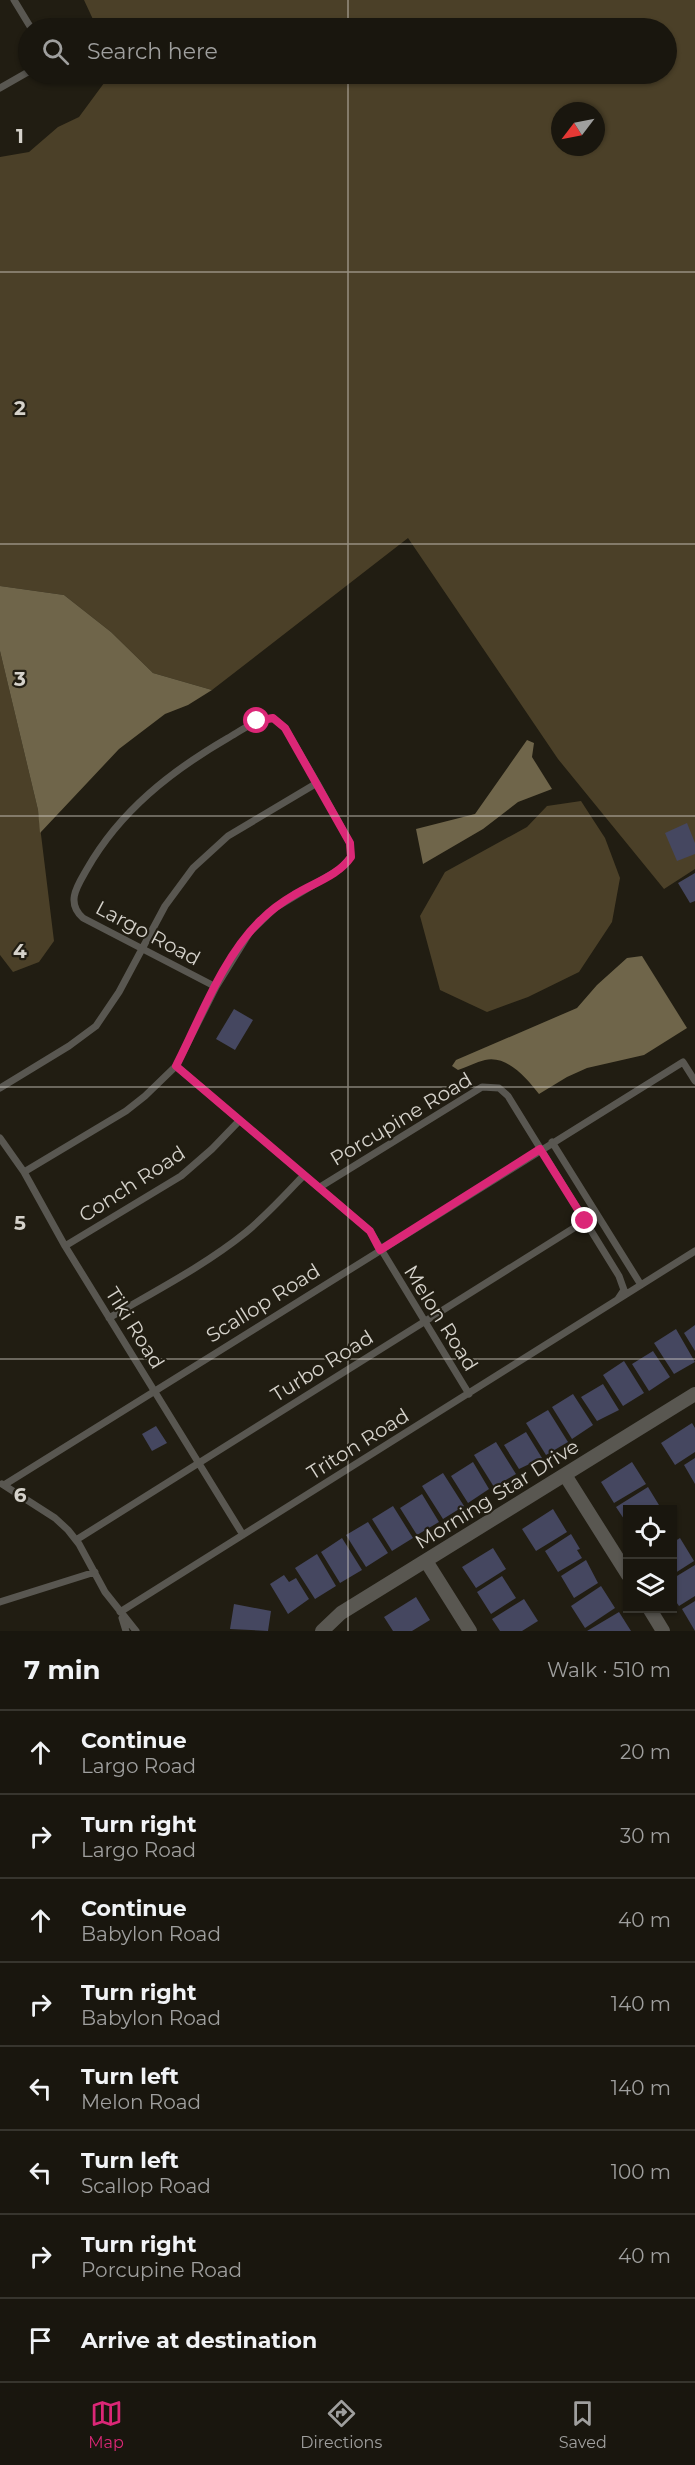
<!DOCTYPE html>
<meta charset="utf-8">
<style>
body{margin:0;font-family:Montserrat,sans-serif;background:#26231c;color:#f1f3f6}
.controls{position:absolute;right:18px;bottom:18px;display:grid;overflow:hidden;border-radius:0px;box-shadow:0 2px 4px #0004}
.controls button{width:54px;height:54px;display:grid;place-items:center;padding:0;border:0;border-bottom:2px solid #37352e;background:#19160e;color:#f1f3f6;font:30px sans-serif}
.compass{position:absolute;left:551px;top:102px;width:54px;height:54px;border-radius:50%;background:#19160e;box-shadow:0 2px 4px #0004;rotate:238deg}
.stop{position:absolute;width:18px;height:18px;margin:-14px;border:4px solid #db2777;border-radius:50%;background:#fff}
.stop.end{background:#db2777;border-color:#fff;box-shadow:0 2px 6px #0008}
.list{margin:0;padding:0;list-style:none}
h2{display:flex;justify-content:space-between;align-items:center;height:78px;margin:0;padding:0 24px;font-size:26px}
h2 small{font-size:20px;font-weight:400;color:#9f9f9e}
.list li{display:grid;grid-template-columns:39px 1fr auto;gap:18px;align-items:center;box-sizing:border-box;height:84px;padding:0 24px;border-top:2px solid #37352e}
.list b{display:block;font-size:22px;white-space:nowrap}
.list p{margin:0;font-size:20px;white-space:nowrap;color:#9f9f9e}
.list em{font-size:20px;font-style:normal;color:#9f9f9e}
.icon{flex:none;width:33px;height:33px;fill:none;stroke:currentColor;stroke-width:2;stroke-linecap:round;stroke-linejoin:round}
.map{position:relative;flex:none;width:695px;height:1631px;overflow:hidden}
.search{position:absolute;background:#19160e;box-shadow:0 2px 4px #0004;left:18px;right:18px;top:18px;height:66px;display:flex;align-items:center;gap:15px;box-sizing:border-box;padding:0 21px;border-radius:33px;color:#9f9f9e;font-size:22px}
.sheet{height:750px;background:#19160e}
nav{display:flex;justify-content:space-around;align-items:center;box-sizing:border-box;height:84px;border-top:2px solid #37352e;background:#19160e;font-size:16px;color:#9f9f9e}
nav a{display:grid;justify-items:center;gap:3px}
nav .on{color:#db2777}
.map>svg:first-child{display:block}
.green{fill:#4b4028;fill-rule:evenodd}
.water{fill:#6f654a}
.building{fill:#454760}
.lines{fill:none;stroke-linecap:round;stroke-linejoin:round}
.lane{stroke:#595751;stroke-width:7}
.street{stroke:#595751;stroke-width:14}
.route{stroke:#db2777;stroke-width:8}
.grid{fill:none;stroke:#d5d2cb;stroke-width:1.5;stroke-opacity:0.55}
.labels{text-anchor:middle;stroke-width:4.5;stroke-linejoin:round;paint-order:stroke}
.street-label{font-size:20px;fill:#d5d2cb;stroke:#211d12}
.grid-label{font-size:20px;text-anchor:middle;font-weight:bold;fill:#d5d2cb;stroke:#211d12;stroke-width:4.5;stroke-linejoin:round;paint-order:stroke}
</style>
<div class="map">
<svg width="695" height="1631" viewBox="0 0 695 1631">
<rect width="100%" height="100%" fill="#211d12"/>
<!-- green -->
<path class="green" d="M84 0H695V869L664 889 558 759 408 538 212 690 153 673 111 632 64 595 0 586V157L29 152 58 127 79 117 107 79 108 74H666V28H97ZM560 111H596V147H560Z
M0 651 38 810 54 941 39 962 13 972 0 955Z
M581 801 605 838 620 878 612 922 579 972 528 997 487 1012 440 990 420 916 445 872 527 827 547 806Z"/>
<!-- water -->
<path class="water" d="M0 586 64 595 111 632 153 673 212 690 188 705 165 714 119 749 40 833 38 810 0 651Z
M527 740 534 743 532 757 552 789 518 802 483 829 423 864 416 829 475 814Z
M642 956 687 1028 644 1055 587 1068 567 1077 539 1094C527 1079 508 1055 485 1060 476 1062 467 1067 458 1070L452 1066 456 1060 577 1008 597 985 627 958Z"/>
<!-- building -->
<path class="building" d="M687 823 695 843V854L677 861 665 833Z
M695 873V901L690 903 678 883Z
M234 1009 253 1020 235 1050 216 1039Z
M695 1325V1351L684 1333Z
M676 1329 695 1362 674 1374 654 1343Z
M653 1351 670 1377 649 1391 632 1364Z
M624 1361 644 1393 623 1406 603 1375Z
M603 1384 619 1410 597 1421 581 1397Z
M573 1394 593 1425 572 1439 552 1407Z
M548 1410 568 1442 546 1455 526 1423Z
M692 1423 695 1428V1452L675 1465 661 1443Z
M156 1426 167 1443 152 1451 142 1434Z
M526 1432 542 1458 519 1469 504 1445Z
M496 1442 516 1474 494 1487 474 1455Z
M695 1458V1484L684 1465Z
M473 1462 489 1489 468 1503 451 1476Z
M632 1462 646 1484 614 1503 601 1482Z
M443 1473 464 1506 443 1519 422 1486Z
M648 1487 662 1510H628V1525L616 1507Z
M422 1494 439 1522 417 1535 400 1508Z
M393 1506 413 1538 392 1551 372 1519Z
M553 1509 567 1532 536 1551 522 1529Z
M368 1522 388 1553 366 1567 346 1535Z
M571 1534 580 1549 577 1550 582 1558 558 1572 545 1551Z
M342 1538 362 1570 340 1583 321 1552Z
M680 1538 694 1561 672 1575V1543Z
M493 1548 506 1569 476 1588 462 1567Z
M317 1554 336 1586 315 1599 295 1568Z
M586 1560 598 1583 574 1598 561 1576Z
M695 1565V1596L679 1606 672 1596V1579Z
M284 1575 289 1582 296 1578 309 1599 288 1614 270 1584Z
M502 1576 516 1598 491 1614 477 1592Z
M601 1586 615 1608 585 1628 571 1606Z
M416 1597 430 1620 412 1631H393L384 1617Z
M524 1599 538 1621 522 1631H500L492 1619Z
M695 1601V1631L682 1609Z
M234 1604 271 1611 268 1631 230 1629Z
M619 1612 631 1631H587Z"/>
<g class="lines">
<!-- lane -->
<path class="lane" d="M14 0 31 28
M0 88 28 72
M176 1066 370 1231 469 1394
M0 1088 69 1046 96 1026 119 992 165 906 193 868 228 836 317 783
M0 1138 24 1172 65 1246 243 1535
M552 1142 641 1285
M24 1172 126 1111 145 1096 176 1066 216 987 250 932 275 908 340 869 351 857 350 843 317 783 285 728 273 718C256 719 242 730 228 738 171 771 120 811 87 869 78 885 65 902 83 918L216 987
M320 1187 482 1087 499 1088 508 1096 619 1276 624 1290 618 1299
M65 1246 181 1176 212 1149 239 1121
M109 1318C155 1291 204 1266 245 1233 267 1215 285 1195 304 1175
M2 1484 55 1518 68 1530 79 1544 105 1592 136 1631
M4 1485 683 1062 695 1081
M76 1540 585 1221
M0 1602 95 1572
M120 1612 695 1251
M122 1618 126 1631"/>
<!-- street -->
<path class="street" d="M565 1475 628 1575
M426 1561 470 1631
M649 1608 663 1631
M322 1631 341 1613 695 1394"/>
</g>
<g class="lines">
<!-- route -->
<path class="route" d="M257 721 273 718 285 728 350 843 351 857C338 876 313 883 294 895 282 902 271 910 261 920 223 956 200 1019 176 1066L370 1231 380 1250 540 1149 585 1221"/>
</g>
<!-- grid -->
<path class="grid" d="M348 0V28M348 74V1631M0 272H695M0 544H695M0 816H695M0 1087H695M0 1359H695"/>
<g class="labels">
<!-- street labels -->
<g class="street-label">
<text transform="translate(148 933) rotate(28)" y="7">Largo Road</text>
<text transform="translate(401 1119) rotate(-31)" y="7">Porcupine Road</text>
<text transform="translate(132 1184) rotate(-33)" y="7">Conch Road</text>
<text transform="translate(263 1303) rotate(-32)" y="7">Scallop Road</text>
<text transform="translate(441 1318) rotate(58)" y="7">Melon Road</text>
<text transform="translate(135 1328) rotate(58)" y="7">Tiki Road</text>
<text transform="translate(322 1366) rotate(-32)" y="7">Turbo Road</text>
<text transform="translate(358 1444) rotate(-32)" y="7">Triton Road</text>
<text transform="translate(497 1494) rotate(-32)" y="7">Morning Star Drive</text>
</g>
</g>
<g class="grid-label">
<text x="20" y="143">1</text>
<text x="20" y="415">2</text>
<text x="20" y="686">3</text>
<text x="20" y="958">4</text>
<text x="20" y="1230">5</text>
<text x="20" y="1502">6</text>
</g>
</svg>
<div class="controls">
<button><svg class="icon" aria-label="locate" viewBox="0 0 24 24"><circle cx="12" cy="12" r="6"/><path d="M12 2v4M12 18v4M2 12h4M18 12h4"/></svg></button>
<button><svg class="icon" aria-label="layers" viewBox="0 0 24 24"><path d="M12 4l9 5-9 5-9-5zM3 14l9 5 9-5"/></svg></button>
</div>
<svg class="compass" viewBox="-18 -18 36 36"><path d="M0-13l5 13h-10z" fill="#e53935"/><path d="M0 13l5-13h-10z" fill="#9f9f9e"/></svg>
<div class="stop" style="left:257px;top:721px"></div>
<div class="stop end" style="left:585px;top:1221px"></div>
<div class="search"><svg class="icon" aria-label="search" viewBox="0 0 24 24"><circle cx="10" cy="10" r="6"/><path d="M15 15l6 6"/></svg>Search here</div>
</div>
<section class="sheet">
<h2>7 min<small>Walk · 510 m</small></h2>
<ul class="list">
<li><svg class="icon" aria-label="ahead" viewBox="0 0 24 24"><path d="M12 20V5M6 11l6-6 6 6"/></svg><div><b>Continue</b><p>Largo Road</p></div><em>20 m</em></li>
<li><svg class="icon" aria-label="right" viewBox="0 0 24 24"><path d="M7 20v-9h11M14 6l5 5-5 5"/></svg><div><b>Turn right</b><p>Largo Road</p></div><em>30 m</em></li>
<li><svg class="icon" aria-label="ahead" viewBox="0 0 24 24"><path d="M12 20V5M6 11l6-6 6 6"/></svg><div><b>Continue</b><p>Babylon Road</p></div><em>40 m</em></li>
<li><svg class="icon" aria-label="right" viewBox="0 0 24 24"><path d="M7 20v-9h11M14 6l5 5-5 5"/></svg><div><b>Turn right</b><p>Babylon Road</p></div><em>140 m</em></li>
<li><svg class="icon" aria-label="left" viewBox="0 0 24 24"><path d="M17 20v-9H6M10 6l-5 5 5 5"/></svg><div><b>Turn left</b><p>Melon Road</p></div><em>140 m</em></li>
<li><svg class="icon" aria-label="left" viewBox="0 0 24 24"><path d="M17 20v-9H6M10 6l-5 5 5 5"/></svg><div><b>Turn left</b><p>Scallop Road</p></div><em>100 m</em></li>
<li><svg class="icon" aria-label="right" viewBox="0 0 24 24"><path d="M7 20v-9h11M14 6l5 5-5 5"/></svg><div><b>Turn right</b><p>Porcupine Road</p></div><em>40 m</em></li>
<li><svg class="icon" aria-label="arrive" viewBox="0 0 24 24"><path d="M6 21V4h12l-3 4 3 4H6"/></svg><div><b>Arrive at destination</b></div></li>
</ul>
</section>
<nav>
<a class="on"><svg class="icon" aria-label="map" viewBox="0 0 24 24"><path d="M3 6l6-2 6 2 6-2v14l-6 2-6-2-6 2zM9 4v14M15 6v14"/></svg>Map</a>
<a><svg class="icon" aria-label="directions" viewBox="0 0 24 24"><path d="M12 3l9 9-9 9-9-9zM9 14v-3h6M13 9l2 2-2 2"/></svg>Directions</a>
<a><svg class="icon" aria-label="saved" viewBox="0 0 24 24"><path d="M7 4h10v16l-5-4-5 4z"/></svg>Saved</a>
</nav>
